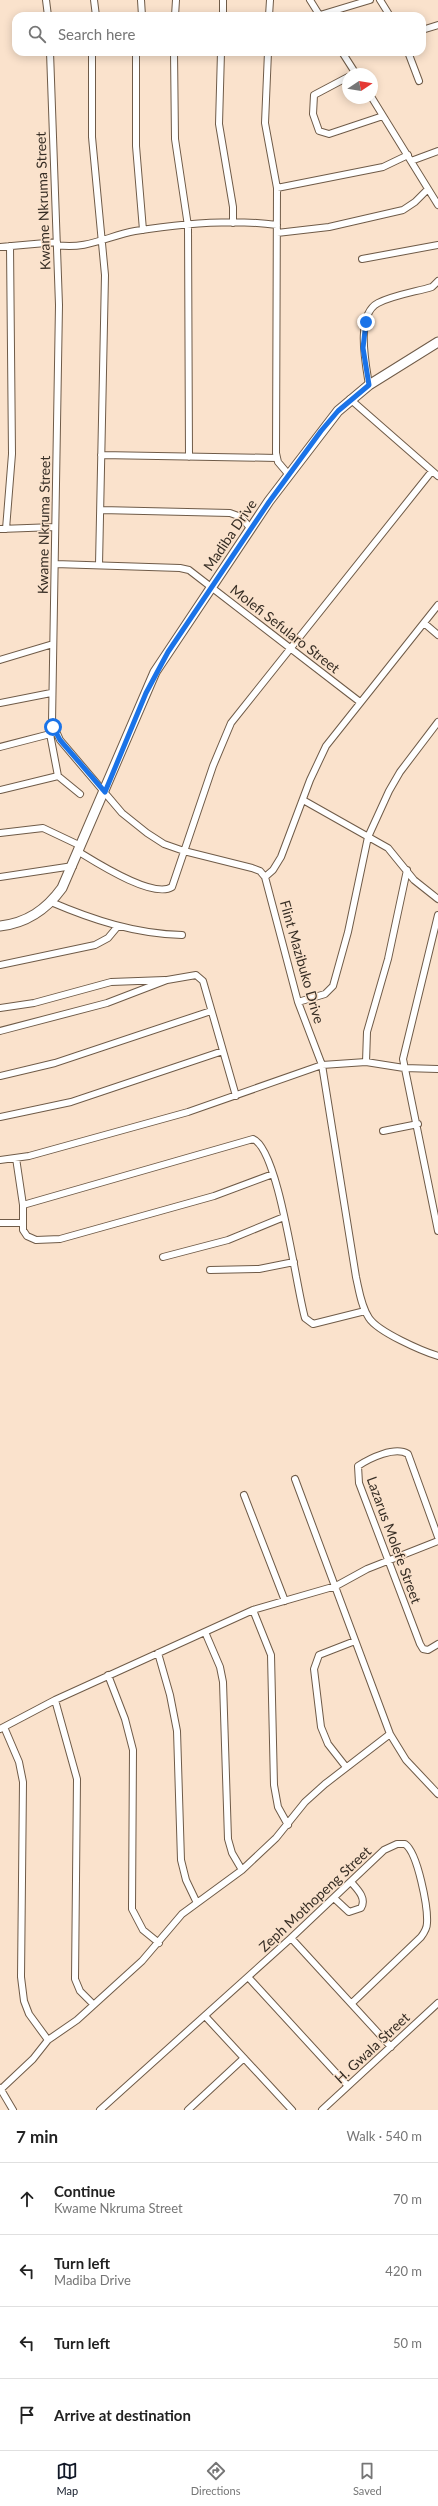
<!DOCTYPE html>
<meta charset="utf-8">
<style>
body{margin:0;font-family:Lato,sans-serif;background:#f2f2f2;color:#222}
.compass{position:absolute;left:342px;top:68px;width:36px;height:36px;border-radius:50%;background:#fff;box-shadow:0 2px 10px #0003;rotate:78deg}
.stop{position:absolute;width:12px;height:12px;margin:-9px;border:3px solid #1a73e8;border-radius:50%;background:#fff}
.stop.end{background:#1a73e8;border-color:#fff;box-shadow:0 1px 4px #0008}
.list{margin:0;padding:0;list-style:none}
h2{display:flex;justify-content:space-between;align-items:center;height:52px;margin:0;padding:0 16px;font-size:17px}
h2 small{font-size:13px;font-weight:400;color:#767676}
.list li{display:grid;grid-template-columns:26px 1fr auto;gap:12px;align-items:center;box-sizing:border-box;height:72px;padding:0 16px;border-top:1px solid #e0e0e0}
.list b{display:block;font-size:15px;white-space:nowrap}
.list p{margin:0;font-size:13px;white-space:nowrap;color:#767676}
.list em{font-size:13px;font-style:normal;color:#767676}
.icon{flex:none;width:22px;height:22px;fill:none;stroke:currentColor;stroke-width:2;stroke-linecap:round;stroke-linejoin:round}
.map{position:relative;flex:none;width:438px;height:2110px;overflow:hidden}
.search{position:absolute;background:#fff;box-shadow:0 2px 10px #0003;left:12px;right:12px;top:12px;height:44px;display:flex;align-items:center;gap:10px;box-sizing:border-box;padding:0 14px;border-radius:12px;color:#767676;font-size:15px}
.sheet{height:340px;background:#fff}
nav{display:flex;justify-content:space-around;align-items:center;box-sizing:border-box;height:56px;border-top:1px solid #e0e0e0;background:#fff;font-size:11px;color:#767676}
nav a{display:grid;justify-items:center;gap:2px}
nav .on{color:#111827}
.map>svg:first-child{display:block}
.lines{fill:none;stroke-linecap:round;stroke-linejoin:round}
.street-casing{stroke:#6f5b48;stroke-width:8}
.secondary-casing{stroke:#6f5b48;stroke-width:11}
.street{stroke:#fff;stroke-width:6}
.secondary{stroke:#fff;stroke-width:9}
.route{stroke:#1a73e8;stroke-width:5}
.labels{text-anchor:middle;stroke-width:3;stroke-linejoin:round;paint-order:stroke}
.street-label{font-size:14px;fill:#362d24;stroke:#fae2cc}
</style>
<div class="map">
<svg width="438" height="2110" viewBox="0 0 438 2110">
<rect width="100%" height="100%" fill="#fae2cc"/>
<g class="lines">
<!-- street casing -->
<g class="street-casing">
<path id="street" d="M46 0 48 16
M94 0 96 16
M141 0 142 16
M310 0 320 16
M380 0 390 16
M320 15 370 0
M175 16 176 0
M223 16V0
M269 16 270 0
M422 30 438 25
M50 52 59 305 52 722 60 740 122 813 147 833 164 844 184 851 252 868 260 871 265 877
M92 52V137L105 275 99 565
M136 52V146L143 230
M174 52 175 139 188 226 189 457
M221 52 219 124 233 207V223
M268 52 265 123 277 188 276 453 278 462 289 475
M342 52 356 74
M408 52 419 81
M348 77 314 95 313 114 319 131 329 134 383 116
M372 98 438 205
M411 161 438 151
M277 188 383 167 408 155
M277 233 329 227 403 210 415 202 428 189
M57 245C86 250 108 236 135 231 178 224 234 219 277 225
M0 247 57 242
M362 259 438 245
M369 385C366 365 355 315 378 303 394 295 415 292 432 287L438 281
M350 399 438 476
M101 455 277 458
M101 510 230 513 241 517 251 529
M0 529 55 527
M6 529 12 454 10 246
M55 564 180 568 189 570 360 702
M438 605 326 746 310 780 281 857 273 870 265 877 298 1002 322 1065 356 1277C359 1290 361 1306 369 1318 378 1332 422 1351 438 1356
M424 623 438 635
M0 660 53 644
M0 703 51 693
M50 734 58 776 80 794
M0 747 54 733
M0 790 58 776
M303 800 388 848 414 880 438 899
M0 833 43 828 81 846
M79 852C97 863 153 899 172 887L213 766 231 723 432 471
M0 877 73 866
M51 902C93 920 136 934 182 935
M438 915 403 1059 438 1231
M0 965 95 945 108 938 118 926
M298 1002 325 994 333 986 348 932 368 837 389 791 400 772 438 722
M0 1008 34 1003 111 982 165 980
M0 1031 107 1003 167 980 196 975 203 981 236 1096
M366 1062 367 1032 388 959 407 870
M0 1076 55 1063 211 1011
M0 1117 71 1102 223 1051
M383 1131 418 1124
M16 1158 23 1205V1230L27 1236 36 1240 60 1239 214 1196 273 1174
M0 1160 29 1156 188 1112 322 1065 366 1062 404 1068 438 1069
M23 1205 253 1139C279 1149 296 1288 305 1318L313 1324 365 1311
M0 1223H23
M163 1257 228 1240 284 1217
M210 1270 259 1269 294 1262
M295 1479 390 1734 406 1760 438 1794
M244 1495 285 1601
M438 1537 408 1454C395 1446 370 1458 358 1466L359 1483 420 1644 423 1649 428 1650 438 1644
M253 1610 271 1655 274 1785 278 1807 288 1825
M205 1632 220 1667 223 1682 228 1839 232 1853 242 1870
M158 1653 170 1695 177 1731 181 1860 186 1880 197 1903
M108 1675 125 1719 133 1750 132 1909 143 1930 159 1943
M55 1700 77 1779 75 1979 80 1991 93 2004
M4 1727 19 1762 23 1782 21 1977 24 2001 29 2014 48 2040
M0 1729 55 1700 253 1610 336 1586 367 1569 438 1541
M346 1767 328 1744 321 1727 314 1669 319 1655 355 1641
M334 1898 349 1912 361 1908C367 1898 357 1889 351 1882
M291 1938 391 2047
M248 1977 348 2086
M205 2016 292 2110
M0 2088 13 2110
M0 2090 33 2059 48 2040 77 2020 142 1961 182 1914 242 1870 276 1838 305 1802 325 1784 390 1734
M100 2110 291 1938 384 1850 397 1844H405C418 1853 428 1908 427 1923 427 1928 424 1933 421 1937L352 2003
M188 2110 244 2058
M322 2110 438 2003"/>
</g>
<!-- secondary casing -->
<g class="secondary-casing">
<path id="secondary" d="M0 926C27 923 46 910 62 888L155 672 269 501 338 411 369 385 438 342"/>
</g>
<!-- street -->
<use href="#street" class="street"/>
<!-- secondary -->
<use href="#secondary" class="secondary"/>
</g>
<g class="lines">
<!-- route -->
<path class="route" d="M53 727 60 740 105 792 146 693 168 652 269 502 321 431 338 411 369 385 363 348 366 322"/>
</g>
<g class="labels">
<!-- street labels -->
<g class="street-label">
<text transform="translate(43 201) rotate(-92)" y="5">Kwame Nkruma Street</text>
<text transform="translate(44 525) rotate(-89)" y="5">Kwame Nkruma Street</text>
<text transform="translate(230 535) rotate(-56)" y="5">Madiba Drive</text>
<text transform="translate(285 629) rotate(38)" y="5">Molefi Sefularo Street</text>
<text transform="translate(302 962) rotate(74)" y="5">Flint Mazibuko Drive</text>
<text transform="translate(394 1540) rotate(70)" y="5">Lazarus Molefe Street</text>
<text transform="translate(315 1899) rotate(-43)" y="5">Zeph Mothopeng Street</text>
<text transform="translate(372 2048) rotate(-43)" y="5">H. Gwala Street</text>
</g>
</g>
</svg>
<svg class="compass" viewBox="-18 -18 36 36"><path d="M0-13l5 13h-10z" fill="#e53935"/><path d="M0 13l5-13h-10z" fill="#767676"/></svg>
<div class="stop" style="left:53px;top:727px"></div>
<div class="stop end" style="left:366px;top:322px"></div>
<div class="search"><svg class="icon" aria-label="search" viewBox="0 0 24 24"><circle cx="10" cy="10" r="6"/><path d="M15 15l6 6"/></svg>Search here</div>
</div>
<section class="sheet">
<h2>7 min<small>Walk · 540 m</small></h2>
<ul class="list">
<li><svg class="icon" aria-label="ahead" viewBox="0 0 24 24"><path d="M12 20V5M6 11l6-6 6 6"/></svg><div><b>Continue</b><p>Kwame Nkruma Street</p></div><em>70 m</em></li>
<li><svg class="icon" aria-label="left" viewBox="0 0 24 24"><path d="M17 20v-9H6M10 6l-5 5 5 5"/></svg><div><b>Turn left</b><p>Madiba Drive</p></div><em>420 m</em></li>
<li><svg class="icon" aria-label="left" viewBox="0 0 24 24"><path d="M17 20v-9H6M10 6l-5 5 5 5"/></svg><div><b>Turn left</b></div><em>50 m</em></li>
<li><svg class="icon" aria-label="arrive" viewBox="0 0 24 24"><path d="M6 21V4h12l-3 4 3 4H6"/></svg><div><b>Arrive at destination</b></div></li>
</ul>
</section>
<nav>
<a class="on"><svg class="icon" aria-label="map" viewBox="0 0 24 24"><path d="M3 6l6-2 6 2 6-2v14l-6 2-6-2-6 2zM9 4v14M15 6v14"/></svg>Map</a>
<a><svg class="icon" aria-label="directions" viewBox="0 0 24 24"><path d="M12 3l9 9-9 9-9-9zM9 14v-3h6M13 9l2 2-2 2"/></svg>Directions</a>
<a><svg class="icon" aria-label="saved" viewBox="0 0 24 24"><path d="M7 4h10v16l-5-4-5 4z"/></svg>Saved</a>
</nav>
